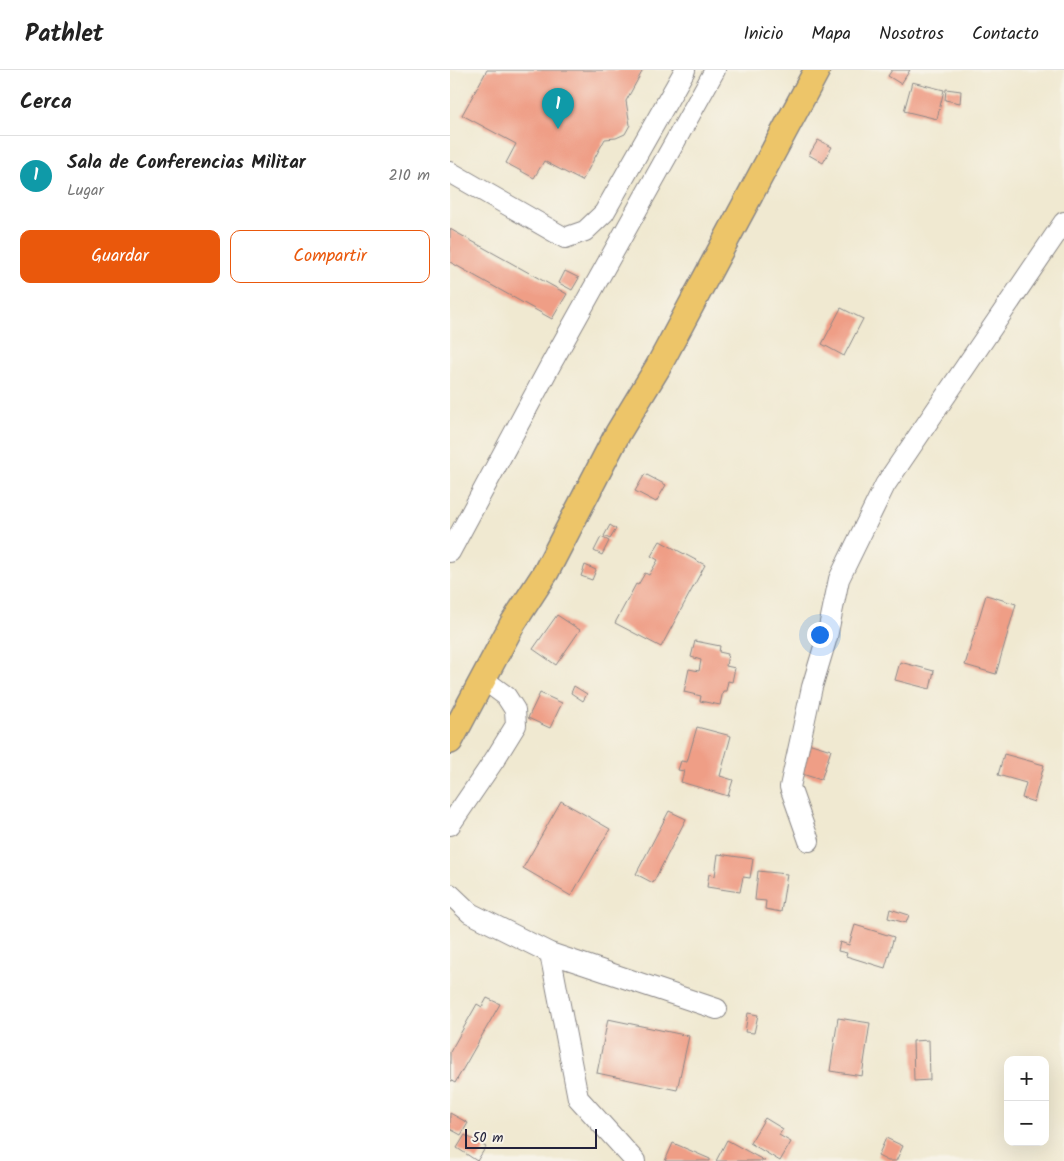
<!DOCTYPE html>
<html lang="es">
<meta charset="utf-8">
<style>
body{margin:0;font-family:Kalam,sans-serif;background:#f2f2f2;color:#222}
.controls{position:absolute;right:15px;bottom:15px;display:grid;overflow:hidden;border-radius:10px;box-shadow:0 5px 20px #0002}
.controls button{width:45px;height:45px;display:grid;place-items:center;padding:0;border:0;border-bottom:1px solid #e0e0e0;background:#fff;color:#222;font:25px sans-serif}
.scale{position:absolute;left:15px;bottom:12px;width:132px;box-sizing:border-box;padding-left:5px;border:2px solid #22223b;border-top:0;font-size:14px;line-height:18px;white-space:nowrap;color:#22223b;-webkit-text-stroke:4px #f7f3e8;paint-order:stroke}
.you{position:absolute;left:369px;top:564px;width:18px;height:18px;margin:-12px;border:4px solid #fff;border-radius:50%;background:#1a73e8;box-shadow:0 0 0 8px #1a73e833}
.badge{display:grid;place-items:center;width:32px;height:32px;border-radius:50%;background:#ea580c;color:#fff;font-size:16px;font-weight:700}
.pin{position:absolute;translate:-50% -41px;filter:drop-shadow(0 1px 2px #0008)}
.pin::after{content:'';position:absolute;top:26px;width:18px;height:15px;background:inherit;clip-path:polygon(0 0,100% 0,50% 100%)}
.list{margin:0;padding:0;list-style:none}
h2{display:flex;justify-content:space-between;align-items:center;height:65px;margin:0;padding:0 20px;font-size:21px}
h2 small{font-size:16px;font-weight:400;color:#767676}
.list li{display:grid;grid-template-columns:32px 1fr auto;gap:15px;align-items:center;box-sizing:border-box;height:80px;padding:0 20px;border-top:1px solid #e0e0e0}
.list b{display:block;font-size:19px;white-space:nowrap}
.list p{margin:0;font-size:16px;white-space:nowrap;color:#767676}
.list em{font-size:16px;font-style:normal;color:#767676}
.actions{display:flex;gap:10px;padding:15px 20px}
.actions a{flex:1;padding:11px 0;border:1px solid #ea580c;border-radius:10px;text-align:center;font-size:18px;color:#ea580c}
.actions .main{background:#ea580c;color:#fff}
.map{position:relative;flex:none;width:614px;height:1091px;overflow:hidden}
header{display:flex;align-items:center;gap:30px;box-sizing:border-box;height:70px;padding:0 25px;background:#fff;border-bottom:1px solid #e0e0e0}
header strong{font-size:24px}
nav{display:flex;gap:28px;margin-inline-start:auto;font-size:18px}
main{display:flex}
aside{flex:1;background:#fff}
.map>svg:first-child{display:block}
.building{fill:#ef9e86}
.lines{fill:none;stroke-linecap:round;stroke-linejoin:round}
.minor-casing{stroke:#898686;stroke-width:22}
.major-casing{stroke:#898686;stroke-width:28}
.minor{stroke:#fff;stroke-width:20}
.major{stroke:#edc569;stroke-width:25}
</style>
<header>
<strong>Pathlet</strong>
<nav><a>Inicio</a><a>Mapa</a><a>Nosotros</a><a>Contacto</a></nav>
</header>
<main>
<aside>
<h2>Cerca<small></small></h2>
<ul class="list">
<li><span class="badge" style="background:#0f9aa8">1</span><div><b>Sala de Conferencias Militar</b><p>Lugar</p></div><em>210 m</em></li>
</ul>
<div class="actions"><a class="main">Guardar</a><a>Compartir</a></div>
</aside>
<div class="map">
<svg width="614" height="1091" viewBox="0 0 614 1091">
<rect width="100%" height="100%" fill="#f7f3e8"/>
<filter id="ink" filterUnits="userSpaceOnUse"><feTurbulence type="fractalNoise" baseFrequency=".02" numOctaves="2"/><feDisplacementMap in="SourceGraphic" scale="10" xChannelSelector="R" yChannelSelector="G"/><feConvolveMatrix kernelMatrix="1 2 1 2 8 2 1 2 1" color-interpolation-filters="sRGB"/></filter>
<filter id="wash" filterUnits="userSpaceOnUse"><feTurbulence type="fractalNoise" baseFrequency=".0096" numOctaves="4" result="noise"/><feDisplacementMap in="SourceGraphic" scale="20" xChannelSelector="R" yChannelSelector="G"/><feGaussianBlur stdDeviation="1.12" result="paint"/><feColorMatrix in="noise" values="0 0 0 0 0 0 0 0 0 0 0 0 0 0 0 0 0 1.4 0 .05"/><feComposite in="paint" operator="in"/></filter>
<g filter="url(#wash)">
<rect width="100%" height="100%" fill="#f0e9d1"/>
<g id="blocks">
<!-- building -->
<path class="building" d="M37 0H193L176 31 180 55 175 64 166 68 155 69 132 111 94 91 84 108 56 93 66 74 12 45Z
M442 0H460L451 14 438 6Z
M462 12 494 20 487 49 454 41Z
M496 19 511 21 510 33 495 30Z
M368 70 382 77 373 93 359 85Z
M0 159 117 224 102 249 0 192Z
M115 201 129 208 122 220 109 213Z
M391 238 413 249 394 286 372 274Z
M195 404 216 415 206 432 185 421Z
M160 455 166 459 160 469 154 466Z
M151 467 159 471 152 485 144 481Z
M210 471 255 495 211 577 165 553 186 514 188 515 195 503 199 505 208 490 201 486Z
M135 495 146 500 142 510 131 506Z
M536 525 566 534 546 604 515 595Z
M107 545 130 560 106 595 83 579Z
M245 571 270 576 269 582 278 584 276 596 285 598 282 612 278 611 276 621H273L270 635 250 631 251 626 234 622 239 599 249 601 251 590 241 587Z
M450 592 484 601 480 619 445 610Z
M124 616 137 624 133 631 121 623Z
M90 623 112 633 100 658 78 648Z
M247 657 281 666 270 706 283 710 278 726 231 712 234 701 228 700 231 691 237 692Z
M358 673 381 680 371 710 349 703Z
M554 684 594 695 584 732 572 728 576 713 548 705Z
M111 731 160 759 121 826 73 798Z
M219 741 236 749 203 813 186 804Z
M268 784 303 789 300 808 293 807 290 822 257 817 259 804 265 806Z
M308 801 337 804 331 842 315 839 316 831 305 830Z
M440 839 459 845 456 853 438 848Z
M405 855 444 867 435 898 396 886 397 883 388 881 390 872 399 875Z
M37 928 50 934 5 1013 0 1010V982L27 934 32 937Z
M298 943 308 945 304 963 295 962Z
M388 948 420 953 412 1006 380 1001Z
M158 949 239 966 227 1020 147 1003Z
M479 970 480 1010 464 1011 463 971Z
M0 1043 18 1053 11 1065 0 1059Z
M315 1048 333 1059 329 1065 341 1072 330 1091 300 1073Z
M15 1065 36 1077 27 1091 7 1078Z
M436 1068 453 1076 446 1091H438L428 1086Z
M277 1070 315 1091H266Z
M223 1073 260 1089V1091H215Z"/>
</g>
</g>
<g filter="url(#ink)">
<use href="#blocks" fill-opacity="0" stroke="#898686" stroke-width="1"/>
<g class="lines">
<!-- minor casing -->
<g class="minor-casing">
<path id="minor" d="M0 102 115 168 135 161 154 143 235 0
M0 482 101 294 265 0
M0 755 45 689 66 655 65 640 56 626 33 609
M359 771 340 717 362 617 377 567 389 509 435 415 614 152
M0 824 20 843 100 883 267 939
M100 883 128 1028 185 1091"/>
</g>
<!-- major casing -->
<g class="major-casing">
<path id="major" d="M0 671 63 553 96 502 168 363 208 297 367 0"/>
</g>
<!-- minor -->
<use href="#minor" class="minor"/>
<!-- major -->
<use href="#major" class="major"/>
</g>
</g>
</svg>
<div class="controls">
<button>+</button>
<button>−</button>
</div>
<div class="scale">50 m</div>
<div class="you"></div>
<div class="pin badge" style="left:108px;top:59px;background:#0f9aa8">1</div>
</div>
</main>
